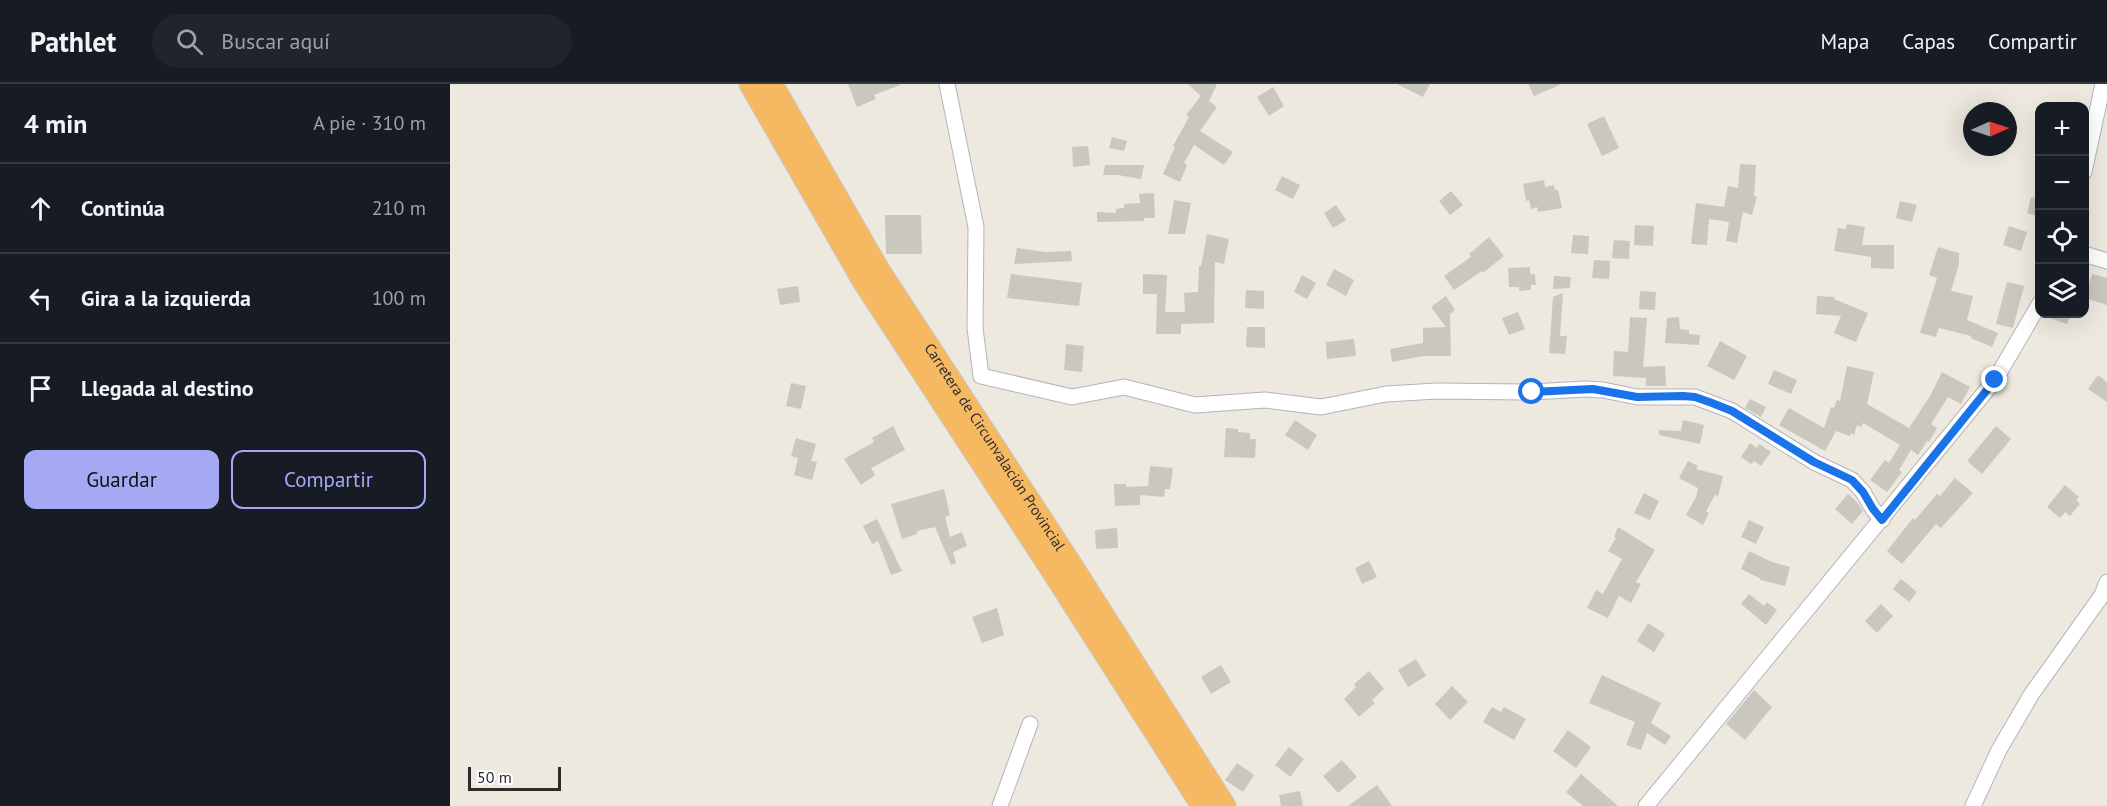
<!DOCTYPE html>
<html lang="es">
<meta charset="utf-8">
<style>
body{margin:0;font-family:"PT Sans",sans-serif;background:#20242c;color:#f1f3f6}
.controls{position:absolute;right:18px;top:18px;display:grid;overflow:hidden;border-radius:12px;box-shadow:0 6px 24px #0002}
.controls button{width:54px;height:54px;display:grid;place-items:center;padding:0;border:0;border-bottom:2px solid #363941;background:#171b24;color:#f1f3f6;font:30px sans-serif}
.compass{position:absolute;left:1513px;top:18px;width:54px;height:54px;border-radius:50%;background:#171b24;box-shadow:0 6px 24px #0002;rotate:87deg}
.scale{position:absolute;left:18px;bottom:15px;width:93px;box-sizing:border-box;padding-left:6px;border:3px solid #2c2c2c;border-top:0;font-size:16px;line-height:21px;white-space:nowrap;color:#2c2c2c;-webkit-text-stroke:4px #fff;paint-order:stroke}
.stop{position:absolute;width:18px;height:18px;margin:-14px;border:4px solid #1a73e8;border-radius:50%;background:#fff}
.stop.end{background:#1a73e8;border-color:#fff;box-shadow:0 2px 6px #0008}
.list{margin:0;padding:0;list-style:none}
h2{display:flex;justify-content:space-between;align-items:center;height:78px;margin:0;padding:0 24px;font-size:26px}
h2 small{font-size:20px;font-weight:400;color:#9ea1a6}
.list li{display:grid;grid-template-columns:39px 1fr auto;gap:18px;align-items:center;box-sizing:border-box;height:90px;padding:0 24px;border-top:2px solid #363941}
.list b{display:block;font-size:22px;white-space:nowrap}
.list em{font-size:20px;font-style:normal;color:#9ea1a6}
.actions{display:flex;gap:12px;padding:18px 24px}
.actions a{flex:1;padding:14px 0;border:2px solid #a5a9f3;border-radius:12px;text-align:center;font-size:21px;color:#a5a9f3}
.actions .main{background:#a5a9f3;color:#111}
.icon{flex:none;width:33px;height:33px;fill:none;stroke:currentColor;stroke-width:2;stroke-linecap:round;stroke-linejoin:round}
.map{position:relative;flex:none;width:1657px;height:722px;overflow:hidden}
header{display:flex;align-items:center;gap:36px;box-sizing:border-box;height:84px;padding:0 30px;background:#171b24;border-bottom:2px solid #363941}
header strong{font-size:28px}
nav{display:flex;gap:33px;margin-inline-start:auto;font-size:21px}
.search{width:420px;height:54px;background:#20242c;display:flex;align-items:center;gap:15px;box-sizing:border-box;padding:0 21px;border-radius:33px;color:#9ea1a6;font-size:22px}
main{display:flex}
aside{flex:1;background:#171b24}
.map>svg:first-child{display:block}
.building{fill:#c9c7be}
.lines{fill:none;stroke-linecap:round;stroke-linejoin:round}
.minor-casing{stroke:#b3b3bf;stroke-width:17}
.highway-casing{stroke:#c8c8c8;stroke-width:23}
.minor{stroke:#fff;stroke-width:15}
.highway{stroke:#f6b962;stroke-width:21}
.route{stroke:#1a73e8;stroke-width:8}
.labels{text-anchor:middle;stroke-width:4.5;stroke-linejoin:round;paint-order:stroke}
.street-label{font-size:15px;fill:#2c2c2c;stroke:#fff}
</style>
<header>
<strong>Pathlet</strong>
<div class="search"><svg class="icon" aria-label="search" viewBox="0 0 24 24"><circle cx="10" cy="10" r="6"/><path d="M15 15l6 6"/></svg>Buscar aquí</div>
<nav><a>Mapa</a><a>Capas</a><a>Compartir</a></nav>
</header>
<main>
<aside>
<h2>4 min<small>A pie · 310 m</small></h2>
<ul class="list">
<li><svg class="icon" aria-label="ahead" viewBox="0 0 24 24"><path d="M12 20V5M6 11l6-6 6 6"/></svg><div><b>Continúa</b></div><em>210 m</em></li>
<li><svg class="icon" aria-label="left" viewBox="0 0 24 24"><path d="M17 20v-9H6M10 6l-5 5 5 5"/></svg><div><b>Gira a la izquierda</b></div><em>100 m</em></li>
<li><svg class="icon" aria-label="arrive" viewBox="0 0 24 24"><path d="M6 21V4h12l-3 4 3 4H6"/></svg><div><b>Llegada al destino</b></div></li>
</ul>
<div class="actions"><a class="main">Guardar</a><a>Compartir</a></div>
</aside>
<div class="map">
<svg width="1657" height="722" viewBox="0 0 1657 722">
<rect width="100%" height="100%" fill="#ede9df"/>
<!-- building -->
<path class="building" d="M398 0H450V1L424 11 426 15 407 23Z
M738 0H767L759 17 767 23 750 47 783 68 774 81 744 61 734 79 737 81 730 98 713 90 725 63 723 62 739 33 736 31 751 12Z
M947 0H980L973 13Z
M1078 0H1112L1084 12Z
M823 3 834 22 819 32 807 13Z
M1154 32 1169 64 1152 72 1137 40Z
M662 53 677 57 674 67 659 64Z
M638 62 640 81 623 83 622 63Z
M1290 80 1306 81 1304 112 1307 113 1302 131 1293 128 1287 159 1276 157 1279 138 1259 135 1257 161 1241 160 1246 119 1274 123 1278 102 1288 104Z
M655 81H694L691 95 668 91H653Z
M832 92 850 101 843 115 825 106Z
M1094 96 1095 103 1104 101 1105 106H1108L1112 124 1088 128 1087 123 1081 125 1079 116 1076 117 1073 100Z
M1001 107 1013 121 1000 131 989 117Z
M704 109 705 134H694V137L647 138V128L666 129V125L674 124V120L690 119 689 110Z
M1581 113 1590 115V133L1577 129Z
M724 116 741 119 735 150H718Z
M1450 117 1467 121 1462 138 1446 134Z
M886 121 896 136 883 144 874 129Z
M435 131H471L472 170H436Z
M1397 140 1415 143 1412 161H1444V185L1421 184V173L1384 167 1388 144 1396 145Z
M1185 141 1204 142 1203 162 1184 161Z
M1559 142 1577 148 1571 167 1553 161Z
M757 150 779 155 774 180 765 178 764 239 731 240V250H706L707 210H693V190L717 191 715 228H735L734 209 748 208 749 182H751Z
M1123 151 1139 152 1138 170 1121 169Z
M1039 153 1054 172 1033 189 1032 187 1004 206 994 192 1021 173 1019 170Z
M1164 156 1180 157 1179 175 1162 174Z
M1488 163 1509 169V180L1501 207 1523 212 1517 236 1548 249 1542 263 1521 254V252L1489 244 1486 253 1470 249 1487 194 1479 191Z
M567 164 595 168 621 167 622 177 564 180Z
M1144 176 1160 177 1159 195 1142 194Z
M1080 183V190H1085L1086 201H1081V206L1069 207V203H1059L1058 184Z
M884 185 904 196 896 212 876 201Z
M561 190 632 199 629 222 557 214Z
M1642 190 1657 194V221L1635 214Z
M852 191 866 199 857 215 844 208Z
M1104 192 1121 193 1120 204 1103 205Z
M1557 198 1574 202 1563 244 1546 240Z
M348 202 350 218 330 221 327 205Z
M796 206 814 207V225L795 224Z
M1190 207 1206 208 1205 226 1189 225Z
M1113 209 1110 252H1117L1115 270 1099 269 1103 213Z
M996 212 1005 226 1000 230 1001 272H973L942 278 940 265 973 259V244L996 243 981 223Z
M1367 212 1384 213V215L1418 229 1406 258 1384 249 1391 232 1366 230Z
M1068 228 1075 245 1059 251 1052 234Z
M1595 230H1621L1617 240 1594 232Z
M1180 233 1197 234 1193 283 1215 282 1216 302H1196V294L1163 292 1164 267 1178 268Z
M1229 233 1230 245 1239 246V250L1250 251 1249 261 1215 259 1217 234Z
M797 243H815V264L796 263Z
M904 255 906 272 877 275 876 258Z
M1270 257 1297 272 1284 296 1257 282Z
M616 260 634 262 632 288 614 286Z
M1397 282 1424 288 1417 320 1459 344 1480 312 1492 288 1520 303 1511 320 1498 313 1481 340 1487 344 1479 358 1477 357 1468 371 1461 366 1449 386 1452 388 1437 408 1420 396 1435 376 1439 379 1450 361 1413 339 1411 343 1407 341 1404 351 1401 349 1400 352 1386 347 1375 367 1329 341 1339 324 1374 344 1381 323 1384 324 1387 316 1390 317Z
M1324 286 1347 296 1341 310 1318 300Z
M1648 291 1657 298V318L1638 305Z
M341 299 356 302 351 325 336 322Z
M1300 315 1316 323 1311 333 1295 324Z
M845 336 867 351 858 366 835 351Z
M1233 336 1254 341 1250 360 1209 351V346L1231 347Z
M443 342 455 366 421 384 425 391 411 401 394 375 424 358 422 354Z
M1546 342 1561 355 1532 390 1517 377Z
M776 344 788 345V348L800 349V355H806L805 374 774 373Z
M346 354 366 360 361 377 367 378 362 396 344 391 348 374 341 372Z
M1300 359 1307 364 1309 360 1321 368 1311 382 1304 377 1301 380 1291 373Z
M1238 377 1248 382 1246 385 1273 392 1268 412 1265 411 1256 427 1259 429 1253 441 1236 431 1246 413 1248 404 1229 394Z
M700 382 723 384 720 405H715L714 413 690 411V421L665 422 664 400H676V403L698 402Z
M1505 394 1523 409 1491 444 1486 440 1452 480 1437 467 1463 434 1465 436 1487 410 1490 412Z
M1615 401 1629 413 1626 416 1630 420 1620 432 1615 428 1610 434 1597 423Z
M494 405 500 431 495 433 500 453 512 448 517 462 503 468 506 479 501 481 485 443 467 447V450L452 455 441 420Z
M1194 409 1209 417 1200 436 1184 429Z
M1398 410 1407 418 1413 427 1402 440 1385 425Z
M427 435 452 487 441 491 428 457 422 460 413 442Z
M1299 436 1314 443 1306 460 1291 453Z
M1168 443 1205 466 1186 498 1191 500 1181 519 1169 512 1158 534 1137 524 1146 506 1153 510 1172 475 1158 467 1166 454 1164 453Z
M667 444 668 464 646 465 645 446Z
M1299 467 1322 478 1340 483 1335 502 1310 496 1311 495 1291 485Z
M919 477 927 493 912 500 905 484Z
M1451 495 1467 508 1459 518 1443 505Z
M1299 510 1314 522 1317 518 1327 526 1316 541 1291 520Z
M1431 520 1443 532 1427 549 1415 537Z
M547 524 554 551 532 559 522 533Z
M1198 539 1215 550 1204 568 1187 557Z
M966 575 976 592 958 603 948 586Z
M771 581 781 598 761 610 751 593Z
M919 587 934 605 922 616 925 619 909 633 894 615 906 603 904 600Z
M1152 591 1211 619 1201 639 1221 652 1215 661 1197 649 1191 666 1176 661 1185 638 1139 619Z
M1002 602 1018 618 1000 636 985 620Z
M1304 606 1322 623 1295 656 1276 640Z
M1042 623 1051 628 1054 623 1076 635 1064 656 1033 638Z
M1118 646 1141 663 1126 684 1103 667Z
M839 663 854 675 840 693 825 681Z
M892 676 907 693 888 709 873 692Z
M787 679 804 691 793 708 775 696Z
M1131 690 1168 722H1133L1116 708Z
M927 701 942 722H898Z
M850 707 853 722H831L829 711Z"/>
<g class="lines">
<!-- minor casing -->
<g class="minor-casing">
<path id="minor" d="M497 0 526 143 525 244 531 292 622 313 674 303 745 321 815 316 871 323 936 310 987 307 1082 308 1135 305 1153 306 1187 313H1245L1282 327 1364 378 1402 396 1413 408 1423 425 1432 436
M1634 88 1653 0
M1634 170 1657 177
M550 722 580 640
M1196 722 1545 296 1590 219
M1523 722 1549 666 1581 611 1652 511 1657 498"/>
</g>
<!-- highway casing -->
<g class="highway-casing">
<g id="highway">
<path d="M300 0 413 197 604 490 752 722"/>
<path id="s1" d="M322 0 429 186 621 480 775 722"/>
</g>
</g>
<!-- minor -->
<use href="#minor" class="minor"/>
<!-- highway -->
<use href="#highway" class="highway"/>
</g>
<g class="lines">
<!-- route -->
<path class="route" d="M1082 308 1143 305 1187 313 1233 312 1245 313 1262 319 1282 327 1364 378 1402 396 1413 408 1423 425 1432 436 1545 296"/>
</g>
<g class="labels">
<!-- street labels -->
<g class="street-label">
<text dy="5" stroke="none"><textPath href="#s1" startOffset="426">Carretera de Circunvalación Provincial</textPath></text>
</g>
</g>
</svg>
<div class="controls">
<button>+</button>
<button>−</button>
<button><svg class="icon" aria-label="locate" viewBox="0 0 24 24"><circle cx="12" cy="12" r="6"/><path d="M12 2v4M12 18v4M2 12h4M18 12h4"/></svg></button>
<button><svg class="icon" aria-label="layers" viewBox="0 0 24 24"><path d="M12 4l9 5-9 5-9-5zM3 14l9 5 9-5"/></svg></button>
</div>
<svg class="compass" viewBox="-18 -18 36 36"><path d="M0-13l5 13h-10z" fill="#e53935"/><path d="M0 13l5-13h-10z" fill="#9ea1a6"/></svg>
<div class="scale">50 m</div>
<div class="stop" style="left:1082px;top:308px"></div>
<div class="stop end" style="left:1545px;top:296px"></div>
</div>
</main>
